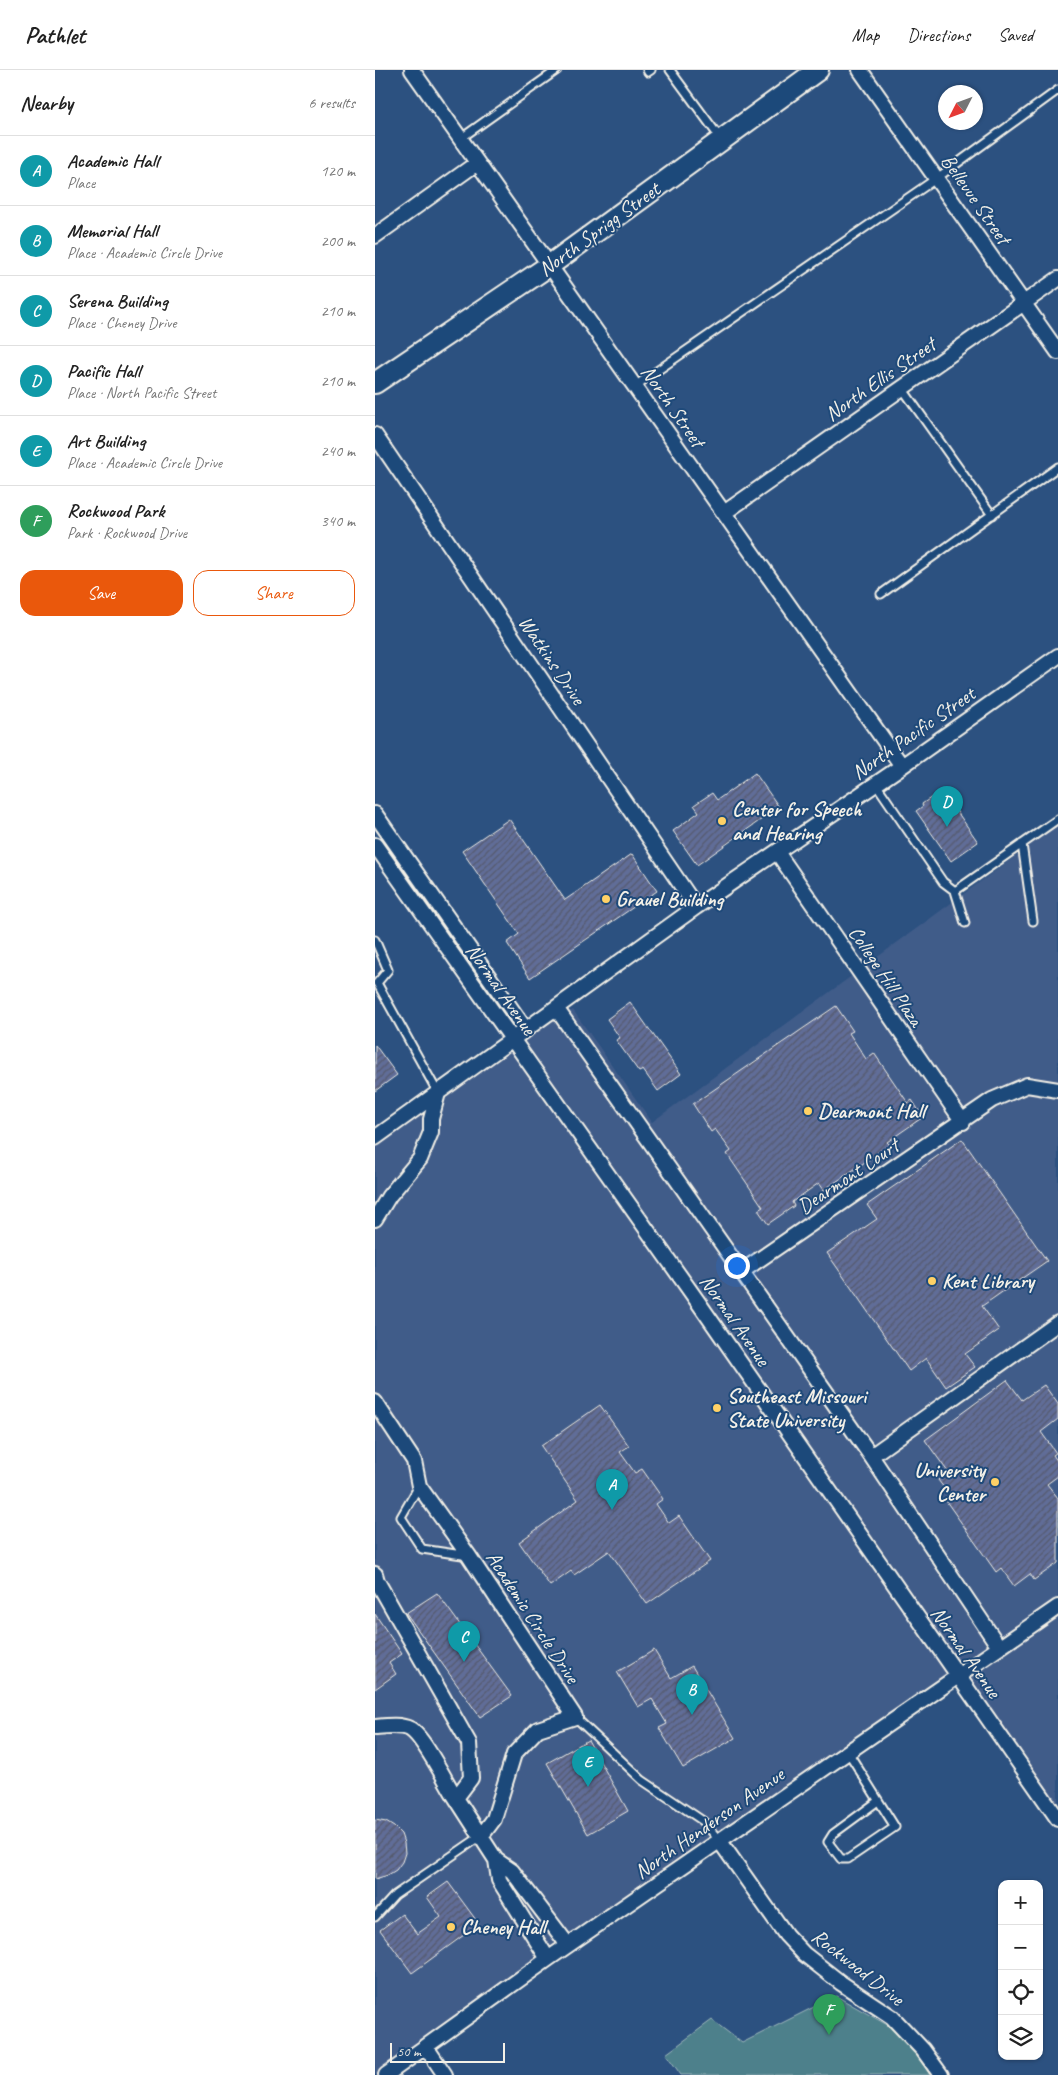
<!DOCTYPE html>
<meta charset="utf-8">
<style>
body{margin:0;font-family:Caveat,sans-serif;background:#f2f2f2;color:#222}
.controls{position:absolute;right:15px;bottom:15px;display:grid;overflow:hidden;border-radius:10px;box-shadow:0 1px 4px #0004}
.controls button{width:45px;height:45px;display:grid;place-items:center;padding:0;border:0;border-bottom:1px solid #e0e0e0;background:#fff;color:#222;font:25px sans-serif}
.compass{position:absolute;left:563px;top:15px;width:45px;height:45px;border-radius:50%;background:#fff;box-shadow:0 1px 4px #0004;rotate:228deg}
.scale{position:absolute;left:15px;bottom:12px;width:115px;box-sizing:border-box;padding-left:5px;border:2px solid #f4f1e8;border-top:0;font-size:14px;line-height:18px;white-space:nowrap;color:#f4f1e8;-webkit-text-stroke:4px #1f4a7a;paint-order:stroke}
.you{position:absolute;left:361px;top:1195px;width:18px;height:18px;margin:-12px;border:4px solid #fff;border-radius:50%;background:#1a73e8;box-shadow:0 0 0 8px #1a73e833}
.badge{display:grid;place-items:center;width:32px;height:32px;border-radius:50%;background:#ea580c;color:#fff;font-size:16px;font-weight:700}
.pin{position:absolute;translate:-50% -41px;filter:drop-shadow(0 1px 2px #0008)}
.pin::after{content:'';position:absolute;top:26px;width:18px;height:15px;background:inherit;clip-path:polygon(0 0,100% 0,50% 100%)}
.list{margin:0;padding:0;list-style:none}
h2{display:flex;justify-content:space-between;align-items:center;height:65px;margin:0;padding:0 20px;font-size:21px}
h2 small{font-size:16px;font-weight:400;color:#767676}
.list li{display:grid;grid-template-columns:32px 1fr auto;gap:15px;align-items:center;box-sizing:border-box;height:70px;padding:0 20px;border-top:1px solid #e0e0e0}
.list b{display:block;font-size:19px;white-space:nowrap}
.list p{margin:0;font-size:16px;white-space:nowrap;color:#767676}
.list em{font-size:16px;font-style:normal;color:#767676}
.actions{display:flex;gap:10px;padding:15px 20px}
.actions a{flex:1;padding:11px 0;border:1px solid #ea580c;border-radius:15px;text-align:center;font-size:18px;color:#ea580c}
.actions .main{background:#ea580c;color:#fff}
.icon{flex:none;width:28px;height:28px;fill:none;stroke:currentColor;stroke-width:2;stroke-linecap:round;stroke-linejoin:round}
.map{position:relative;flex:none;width:683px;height:2005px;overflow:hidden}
header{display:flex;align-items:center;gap:30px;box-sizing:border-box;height:70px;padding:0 25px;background:#fff;border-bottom:1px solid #e0e0e0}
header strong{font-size:24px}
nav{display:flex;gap:28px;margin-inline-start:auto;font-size:18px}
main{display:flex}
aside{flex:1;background:#fff}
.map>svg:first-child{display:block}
.built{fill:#405c89}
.green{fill:#4d808b;stroke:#a0b8ba}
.building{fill:url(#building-hatch);stroke:#f4f1e8}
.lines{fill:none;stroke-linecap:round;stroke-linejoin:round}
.service-casing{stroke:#f4f1e8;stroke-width:11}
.minor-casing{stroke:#f4f1e8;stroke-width:18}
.secondary-casing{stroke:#f4f1e8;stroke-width:24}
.service{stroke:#1f4a7a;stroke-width:7}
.minor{stroke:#1f4a7a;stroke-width:14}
.secondary{stroke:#1f4a7a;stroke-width:20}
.poi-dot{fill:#ffd166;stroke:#1f4a7a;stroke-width:2}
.labels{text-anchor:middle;stroke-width:4;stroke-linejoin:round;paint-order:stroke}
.street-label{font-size:21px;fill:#f4f1e8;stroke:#1f4a7a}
.poi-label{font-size:21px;font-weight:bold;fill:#f4f1e8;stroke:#1f4a7a;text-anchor:start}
</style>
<header>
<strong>Pathlet</strong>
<nav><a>Map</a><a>Directions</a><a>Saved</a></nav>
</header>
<main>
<aside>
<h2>Nearby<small>6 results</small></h2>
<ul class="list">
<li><span class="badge" style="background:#0f9aa8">A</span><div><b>Academic Hall</b><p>Place</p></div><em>120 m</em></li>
<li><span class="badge" style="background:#0f9aa8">B</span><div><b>Memorial Hall</b><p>Place · Academic Circle Drive</p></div><em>200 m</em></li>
<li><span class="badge" style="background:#0f9aa8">C</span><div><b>Serena Building</b><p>Place · Cheney Drive</p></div><em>210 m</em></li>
<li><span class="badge" style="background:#0f9aa8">D</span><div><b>Pacific Hall</b><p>Place · North Pacific Street</p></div><em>210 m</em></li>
<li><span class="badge" style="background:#0f9aa8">E</span><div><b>Art Building</b><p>Place · Academic Circle Drive</p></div><em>240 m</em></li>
<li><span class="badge" style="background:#2e9e5b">F</span><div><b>Rockwood Park</b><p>Park · Rockwood Drive</p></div><em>340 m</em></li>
</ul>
<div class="actions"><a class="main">Save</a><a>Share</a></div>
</aside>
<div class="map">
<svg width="683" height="2005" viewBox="0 0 683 2005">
<defs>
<pattern id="building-hatch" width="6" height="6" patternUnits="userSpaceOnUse" patternTransform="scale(1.25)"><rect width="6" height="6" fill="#616d98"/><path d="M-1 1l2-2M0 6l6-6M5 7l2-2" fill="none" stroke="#54596b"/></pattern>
</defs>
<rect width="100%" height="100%" fill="#2c5180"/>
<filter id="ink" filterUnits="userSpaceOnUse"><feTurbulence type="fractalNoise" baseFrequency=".02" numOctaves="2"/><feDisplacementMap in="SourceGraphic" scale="10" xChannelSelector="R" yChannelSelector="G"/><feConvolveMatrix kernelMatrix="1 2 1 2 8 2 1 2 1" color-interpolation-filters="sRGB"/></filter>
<g filter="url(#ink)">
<!-- built -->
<path class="built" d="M683 755V1749L583 1605 11 2005H0V1072L138 970 198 940 277 1052Z"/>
<!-- green -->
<path class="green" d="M461 1926 516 1957 542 1985 555 2005H306L291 1984 337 1950 367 1973Z"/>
<!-- building -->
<path class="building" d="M380 703 404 737 322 795 298 761 324 742 319 735 337 723 342 730Z
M567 720 603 772 576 791 541 741 548 736 547 734Z
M134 749 190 830 257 784 282 821 155 908 132 873 144 864 87 781Z
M255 932 306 1004 283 1021 268 1000 264 1002 241 970 245 968 232 949Z
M461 936 478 961 474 963 491 989 499 983 533 1033 537 1030 548 1047 512 1072 515 1075 449 1120 444 1113 417 1132 419 1136 393 1154 383 1140 388 1137 352 1084 356 1081 340 1059 336 1062 318 1034Z
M0 975 22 1005 0 1021Z
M587 1069 672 1191 607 1236 624 1260 590 1284 600 1297 571 1317 551 1288 534 1301 452 1183 502 1149 492 1135Z
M632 1310 647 1330 669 1315 683 1334V1349L666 1362 681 1383 678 1385 683 1392V1406L672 1414 683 1428V1493L659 1510 655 1504 639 1516 626 1498 621 1502 571 1431 576 1427 563 1410 573 1402 550 1370Z
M225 1335 254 1376 245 1382 260 1403 267 1399 288 1429 281 1434 294 1453 304 1446 335 1491 272 1534 234 1481 199 1505 196 1501 175 1516 144 1472 203 1430 166 1376Z
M62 1523 137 1626 105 1647 31 1543Z
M0 1544 27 1584 14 1593 21 1604 0 1619Z
M279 1580 296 1608 317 1596 360 1668 308 1698 284 1658 292 1654 277 1629 263 1637 242 1602Z
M213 1670 253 1741 213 1764 172 1693Z
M0 1750 11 1752 19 1757 26 1764 29 1773 30 1783 27 1792 21 1800 13 1805 0 1809Z
M73 1812 104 1854 37 1903 5 1860 27 1844 42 1864 66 1847 52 1827Z"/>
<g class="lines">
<!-- service casing -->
<g class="service-casing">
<path id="service" d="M272 0 273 2 276 0
M295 0 345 68
M85 69 182 0
M260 316 562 108 683 20
M527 318 617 445
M506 524 683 397
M501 714 568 812 580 821 683 749
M647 774 658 851
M580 821 590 853
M0 870 13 900 2 913 63 1023
M44 1416 26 1447 47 1479 94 1486
M200 1647 267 1710 328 1751 344 1770
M473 1682 520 1757 473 1789H466L453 1772 458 1764 503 1731
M0 1847 20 1825 106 1766"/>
</g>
<!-- minor casing -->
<g class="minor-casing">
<path id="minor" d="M37 0 527 696
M485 0 683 282
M0 166 102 93
M0 365 321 837
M349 443 683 209
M0 744 151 960
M0 775 323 1232 683 1749
M402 782 588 1052
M181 938 496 1386 624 1577
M0 1068 321 837 527 696 683 586
M0 1149 14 1126 45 1089 56 1062V1049L63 1023
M366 1202 617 1030 652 1015 683 1020
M0 1332 39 1391 44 1416 94 1486 200 1647 163 1659 139 1684 119 1749 107 1765
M496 1386 683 1253
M0 1504 2 1511 94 1673 96 1708 81 1728 121 1790 124 1810 173 1889
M0 1657C11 1656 25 1654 35 1659 48 1666 72 1714 81 1728
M344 1770 411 1865 429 1884 466 1913 517 1947 548 1980 566 2005
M121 1790 137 1801 193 1875
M51 1977 70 2005
M11 2005 173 1889 683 1537"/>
</g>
<!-- secondary casing -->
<g class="secondary-casing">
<path id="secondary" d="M0 313 175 195 443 0"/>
</g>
<!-- service -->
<use href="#service" class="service"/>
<!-- minor -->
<use href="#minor" class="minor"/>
<!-- secondary -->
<use href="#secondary" class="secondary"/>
</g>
</g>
<!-- markers -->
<g class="poi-dot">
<circle cx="347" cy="751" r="5"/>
<circle cx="231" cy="829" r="5"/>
<circle cx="433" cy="1041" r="5"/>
<circle cx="557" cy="1211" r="5"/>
<circle cx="342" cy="1338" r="5"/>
<circle cx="620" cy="1412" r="5"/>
<circle cx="76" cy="1857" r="5"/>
</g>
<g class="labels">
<!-- street labels -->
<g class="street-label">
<text transform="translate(601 129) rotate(55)" y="7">Bellevue Street</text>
<text transform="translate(224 159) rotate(-36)" y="7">North Sprigg Street</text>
<text transform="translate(505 309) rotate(-35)" y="7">North Ellis Street</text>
<text transform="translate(298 336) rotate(55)" y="7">North Street</text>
<text transform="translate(177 590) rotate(56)" y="7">Watkins Drive</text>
<text transform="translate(538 663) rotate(-35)" y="7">North Pacific Street</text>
<text transform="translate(511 906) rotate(56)" y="7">College Hill Plaza</text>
<text transform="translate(126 919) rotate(55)" y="7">Normal Avenue</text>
<text transform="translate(473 1106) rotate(-34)" y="7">Dearmont Court</text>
<text transform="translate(360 1250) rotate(55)" y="7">Normal Avenue</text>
<text transform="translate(158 1547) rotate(57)" y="7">Academic Circle Drive</text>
<text transform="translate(591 1582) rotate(55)" y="7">Normal Avenue</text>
<text transform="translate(334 1753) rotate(-35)" y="7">North Henderson Avenue</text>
<text transform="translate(483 1897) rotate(38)" y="7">Rockwood Drive</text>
</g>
<!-- poi labels -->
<g class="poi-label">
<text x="357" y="746">Center for Speech<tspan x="357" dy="24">and Hearing</tspan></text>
<text x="241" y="836">Grauel Building</text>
<text x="443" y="1048">Dearmont Hall</text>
<text x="567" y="1218">Kent Library</text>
<text x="352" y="1333">Southeast Missouri<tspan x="352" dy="24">State University</tspan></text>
<text x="610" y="1407" text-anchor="end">University<tspan x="610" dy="24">Center</tspan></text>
<text x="86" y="1864">Cheney Hall</text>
</g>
</g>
</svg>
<div class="controls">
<button>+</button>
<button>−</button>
<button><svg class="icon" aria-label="locate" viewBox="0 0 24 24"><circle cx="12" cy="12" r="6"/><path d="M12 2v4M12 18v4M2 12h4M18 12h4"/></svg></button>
<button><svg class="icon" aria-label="layers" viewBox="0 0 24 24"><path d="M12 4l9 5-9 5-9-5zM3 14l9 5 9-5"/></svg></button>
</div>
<svg class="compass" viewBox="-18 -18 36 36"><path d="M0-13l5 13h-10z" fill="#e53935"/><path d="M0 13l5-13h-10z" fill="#767676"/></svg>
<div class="scale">50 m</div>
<div class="you"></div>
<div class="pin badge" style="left:237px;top:1440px;background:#0f9aa8">A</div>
<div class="pin badge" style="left:317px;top:1645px;background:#0f9aa8">B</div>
<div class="pin badge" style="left:89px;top:1592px;background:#0f9aa8">C</div>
<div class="pin badge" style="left:572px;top:757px;background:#0f9aa8">D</div>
<div class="pin badge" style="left:213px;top:1717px;background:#0f9aa8">E</div>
<div class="pin badge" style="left:454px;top:1965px;background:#2e9e5b">F</div>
</div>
</main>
